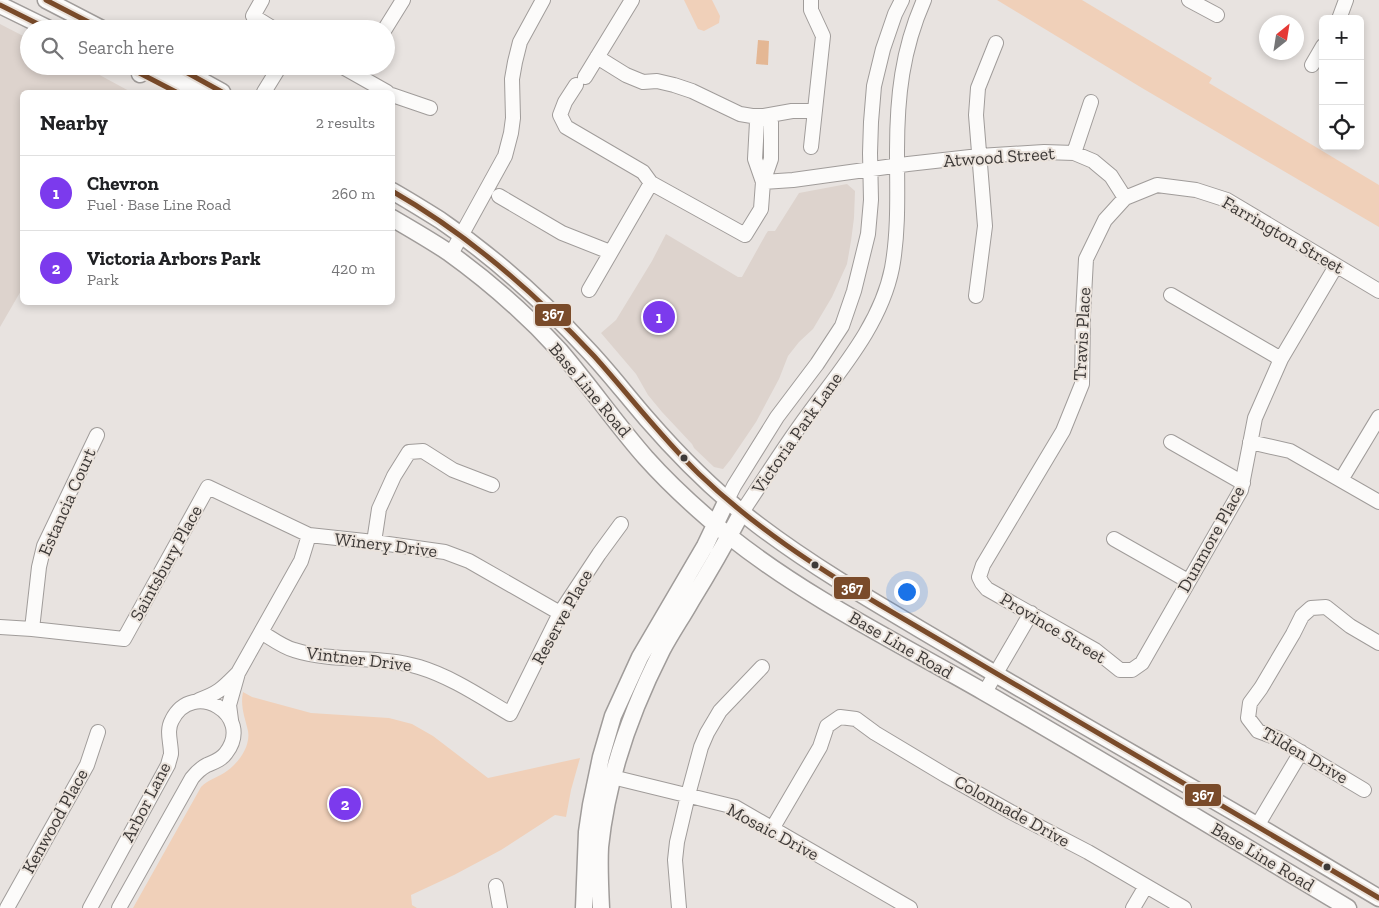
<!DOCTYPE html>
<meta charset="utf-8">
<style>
body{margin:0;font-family:"Zilla Slab",serif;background:#f2f2f2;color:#202124}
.controls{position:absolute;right:15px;top:15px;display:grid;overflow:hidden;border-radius:8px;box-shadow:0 2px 8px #0003}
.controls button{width:45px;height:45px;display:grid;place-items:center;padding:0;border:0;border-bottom:1px solid #e0e0e0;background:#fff;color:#202124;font:25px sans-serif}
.compass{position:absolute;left:1259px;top:15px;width:45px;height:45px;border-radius:50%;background:#fff;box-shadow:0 2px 8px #0003;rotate:30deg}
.you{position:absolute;left:906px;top:591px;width:18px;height:18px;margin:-12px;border:4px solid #fff;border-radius:50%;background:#1a73e8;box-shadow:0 0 0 8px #1a73e833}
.badge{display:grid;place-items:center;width:32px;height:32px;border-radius:50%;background:#7c3aed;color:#fff;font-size:16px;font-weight:700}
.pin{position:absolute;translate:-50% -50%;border:2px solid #fff;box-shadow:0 1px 5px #0006}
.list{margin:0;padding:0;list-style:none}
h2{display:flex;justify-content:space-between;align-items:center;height:65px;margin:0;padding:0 20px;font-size:21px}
h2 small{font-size:16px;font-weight:400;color:#757577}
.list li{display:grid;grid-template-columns:32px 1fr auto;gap:15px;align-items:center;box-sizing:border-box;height:75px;padding:0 20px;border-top:1px solid #e0e0e0}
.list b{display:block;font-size:19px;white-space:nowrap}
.list p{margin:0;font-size:16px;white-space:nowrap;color:#757577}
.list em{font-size:16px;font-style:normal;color:#757577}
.icon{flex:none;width:28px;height:28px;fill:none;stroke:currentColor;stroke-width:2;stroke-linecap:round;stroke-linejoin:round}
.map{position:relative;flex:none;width:1379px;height:908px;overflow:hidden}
.search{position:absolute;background:#fff;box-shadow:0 2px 8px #0003;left:20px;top:20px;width:375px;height:55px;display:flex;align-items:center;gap:12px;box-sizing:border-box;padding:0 18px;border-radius:28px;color:#757577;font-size:19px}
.panel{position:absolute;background:#fff;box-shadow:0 2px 8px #0003;left:20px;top:90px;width:375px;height:215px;border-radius:8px}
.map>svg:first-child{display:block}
.built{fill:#ddd3cd}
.green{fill:#f0d0b9}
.water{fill:#e4b794}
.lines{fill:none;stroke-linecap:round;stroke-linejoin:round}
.minor-casing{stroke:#a09c9a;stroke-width:16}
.major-casing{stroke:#a09c9a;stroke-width:19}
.minor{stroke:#fcfbfa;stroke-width:14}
.major{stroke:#fcfbfa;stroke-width:16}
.bus-1-casing{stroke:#ebe3dc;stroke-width:9}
.bus-1{stroke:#7a4b2a;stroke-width:5}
.bus-dot{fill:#3e3a38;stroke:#ebe3dc;stroke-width:2}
.labels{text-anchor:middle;stroke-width:4;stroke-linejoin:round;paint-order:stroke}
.street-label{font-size:18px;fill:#3e3a38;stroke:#ebe3dc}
.line-badge{stroke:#ebe3dc;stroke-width:2}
.badge-label{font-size:14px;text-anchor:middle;font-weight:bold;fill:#fff}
</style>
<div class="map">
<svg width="1379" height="908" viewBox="0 0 1379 908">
<rect width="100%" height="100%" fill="#e8e3e0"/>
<!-- built -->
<path class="built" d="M0 24 29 39V66H83L131 92H22V289L0 327Z
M847 184 855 191 854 218 851 241 847 264 832 297 813 329 799 342 788 356 779 379 756 422 731 459 723 469 714 467 694 448 692 444 662 412 648 395 636 374 601 333 616 320 652 261 666 234 738 277H742L766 234 768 231H775L799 193Z"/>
<!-- green -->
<path class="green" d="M684 0H712L720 16 719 23 704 31 698 29Z
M997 0H1082L1212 78 1209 83 1379 185V227L1142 88Z
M243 692 252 697 311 713 389 718 412 724 433 736 488 778 580 758 571 790 566 817 555 815 501 850 454 875 411 895 412 905 417 908H133L201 787C208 780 216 778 224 773 237 765 251 747 248 731 245 718 240 706 243 692Z"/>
<!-- water -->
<path class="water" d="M758 40 769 41 768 65 756 64Z"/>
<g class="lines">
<!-- minor casing -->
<g class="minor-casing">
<path id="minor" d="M262 0 253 16 274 29
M811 0V10L823 36 811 147
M1189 0 1217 15
M1339 19 1346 0
M385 29 403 0
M597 57 626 75 643 82 657 81 674 85 692 91 740 114 752 116H764L792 111H815
M1312 65 1323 46
M341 66 387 92
M585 77 632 0
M576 85 565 102 560 115 566 127 643 172 651 183 745 235 761 209 763 182 771 159V122L764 116
M264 92 280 66
M392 95 430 108
M1074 153 1091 102
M763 182 793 180 908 164 979 156 1044 152 1074 153 1093 161 1111 176 1125 198
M763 182 755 159 757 122 764 116
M499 196 562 233 610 252
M451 254 505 156 511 133 513 118 512 79 515 62 520 42 543 0
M1336 266 1281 359 1255 418 1241 490 1142 663 1132 670H1120L1095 650 987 589 982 583 979 577 983 565 1063 431 1082 384 1083 315 1086 259 1105 220 1125 198 1157 185 1196 190 1227 200 1379 291
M589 290 651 183
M1171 295 1281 359
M976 296 985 226 976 115 978 88 996 43
M1171 442 1243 483
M1250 442 1290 451 1379 502
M1341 480 1379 417
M727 500 734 486 777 417 817 364 842 326 854 291 868 234 871 200 870 153 871 122 874 86 883 49 895 14 902 0
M742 512C761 484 779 455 799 427 833 378 880 329 892 268 899 230 897 190 897 151 897 97 902 50 924 0
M1114 539 1188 581
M374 542 379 509 394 476 409 452 423 451 453 470 492 485
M0 627 32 629 124 639 208 487 309 535 374 542 445 552 469 561 560 613
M32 629 39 567 44 546 97 435
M261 632C271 638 283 647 294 650 335 663 379 655 419 667 452 677 481 697 510 714L560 613 599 554 621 524
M238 673 301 561 309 535
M985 692 1031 613
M199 700C219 693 223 688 238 673L229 705 231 720
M604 775 735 807 910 908
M1364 790 1277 738 1258 731 1248 718 1250 703 1261 688 1293 634 1302 616 1311 608 1326 607 1350 626 1379 643
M1257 826 1301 752
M772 829 820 747 827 726 840 717 856 719 875 733 945 775 1011 812 1088 852 1184 908
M496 886 500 908
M7 908 87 765 98 732
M90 908 168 765C169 761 170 758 171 754 171 742 166 731 172 720 193 678 255 715 226 753 221 760 214 762 207 765 201 768 196 773 192 778L119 908
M679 908 675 860 677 842 688 795 701 747 707 733 720 711 762 667
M1133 908 1146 886"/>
</g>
<!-- major casing -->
<g class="major-casing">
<path id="major" d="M46 0 102 29
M0 5 49 29
M175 66 222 92
M140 74 152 67 198 92
M392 191C408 200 424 210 440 220 494 257 543 301 587 349 608 371 627 396 647 419 680 457 717 494 758 525 820 572 888 610 955 650 1055 710 1157 767 1258 826 1298 850 1339 874 1379 898
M392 218C411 229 430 240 448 252 487 280 528 316 560 351 590 386 616 424 646 458 671 486 700 512 729 536 807 598 897 642 984 692 1106 762 1227 836 1348 908
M584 908 587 832 591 805 601 757 613 716 640 657 705 546 727 500
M601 908C600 888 599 867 600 847 607 778 631 711 662 650 671 633 682 617 691 601 709 572 726 542 742 512"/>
</g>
<!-- minor -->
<use href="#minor" class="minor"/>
<!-- major -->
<use href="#major" class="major"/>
<!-- bus-1 casing -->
<g class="bus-1-casing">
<path id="bus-1" d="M46 0 102 29
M0 5 48 29
M126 66 176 92
M175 66 222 92
M392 191C469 235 534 292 594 356 629 395 661 437 699 474 753 526 816 567 880 605L1379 898"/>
</g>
<!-- bus-1 -->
<use href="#bus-1" class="bus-1"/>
</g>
<!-- markers -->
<g class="bus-dot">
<circle cx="684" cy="458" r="4.5"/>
<circle cx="815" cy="565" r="4.5"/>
<circle cx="1327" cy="867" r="4.5"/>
</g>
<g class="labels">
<!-- street labels -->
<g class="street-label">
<text transform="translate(999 157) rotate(-4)" y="6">Atwood Street</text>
<text transform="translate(1283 235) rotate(30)" y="6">Farrington Street</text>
<text transform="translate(1082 334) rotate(-87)" y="6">Travis Place</text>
<text transform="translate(590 390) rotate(50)" y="6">Base Line Road</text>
<text transform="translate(797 433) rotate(-55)" y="6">Victoria Park Lane</text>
<text transform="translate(67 502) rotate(-66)" y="6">Estancia Court</text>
<text transform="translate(1211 539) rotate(-61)" y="6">Dunmore Place</text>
<text transform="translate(386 545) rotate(7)" y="6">Winery Drive</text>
<text transform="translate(166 563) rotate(-61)" y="6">Saintsbury Place</text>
<text transform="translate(562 617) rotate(-61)" y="6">Reserve Place</text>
<text transform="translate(1053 628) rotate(31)" y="6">Province Street</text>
<text transform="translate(901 645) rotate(30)" y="6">Base Line Road</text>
<text transform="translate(359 659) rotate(7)" y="6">Vintner Drive</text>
<text transform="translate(1305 755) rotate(30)" y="6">Tilden Drive</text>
<text transform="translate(146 802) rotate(-63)" y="6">Arbor Lane</text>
<text transform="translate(1012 811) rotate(29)" y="6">Colonnade Drive</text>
<text transform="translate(55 821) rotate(-61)" y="6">Kenwood Place</text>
<text transform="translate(773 832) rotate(28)" y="6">Mosaic Drive</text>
<text transform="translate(1263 857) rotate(31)" y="6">Base Line Road</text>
</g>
</g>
<g class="line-badge">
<rect x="534" y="303" width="38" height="24" rx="5" fill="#7a4b2a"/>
<rect x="833" y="576" width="38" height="24" rx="5" fill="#7a4b2a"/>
<rect x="1184" y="783" width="38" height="24" rx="5" fill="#7a4b2a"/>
</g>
<g class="badge-label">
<text x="553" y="319">367</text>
<text x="852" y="593">367</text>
<text x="1203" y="800">367</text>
</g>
</svg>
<div class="controls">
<button>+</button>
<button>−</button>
<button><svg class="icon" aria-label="locate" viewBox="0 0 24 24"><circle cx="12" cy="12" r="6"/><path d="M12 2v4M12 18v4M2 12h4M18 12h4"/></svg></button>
</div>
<svg class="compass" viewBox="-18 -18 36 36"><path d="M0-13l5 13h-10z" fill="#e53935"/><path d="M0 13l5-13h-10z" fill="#757577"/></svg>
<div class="you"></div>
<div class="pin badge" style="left:659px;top:317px">1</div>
<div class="pin badge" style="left:345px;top:804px">2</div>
<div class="search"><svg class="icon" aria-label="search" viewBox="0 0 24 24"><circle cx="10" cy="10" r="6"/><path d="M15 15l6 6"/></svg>Search here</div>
<section class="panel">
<h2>Nearby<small>2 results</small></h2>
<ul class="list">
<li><span class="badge">1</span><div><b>Chevron</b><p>Fuel · Base Line Road</p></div><em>260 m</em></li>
<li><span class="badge">2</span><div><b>Victoria Arbors Park</b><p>Park</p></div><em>420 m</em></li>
</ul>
</section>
</div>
